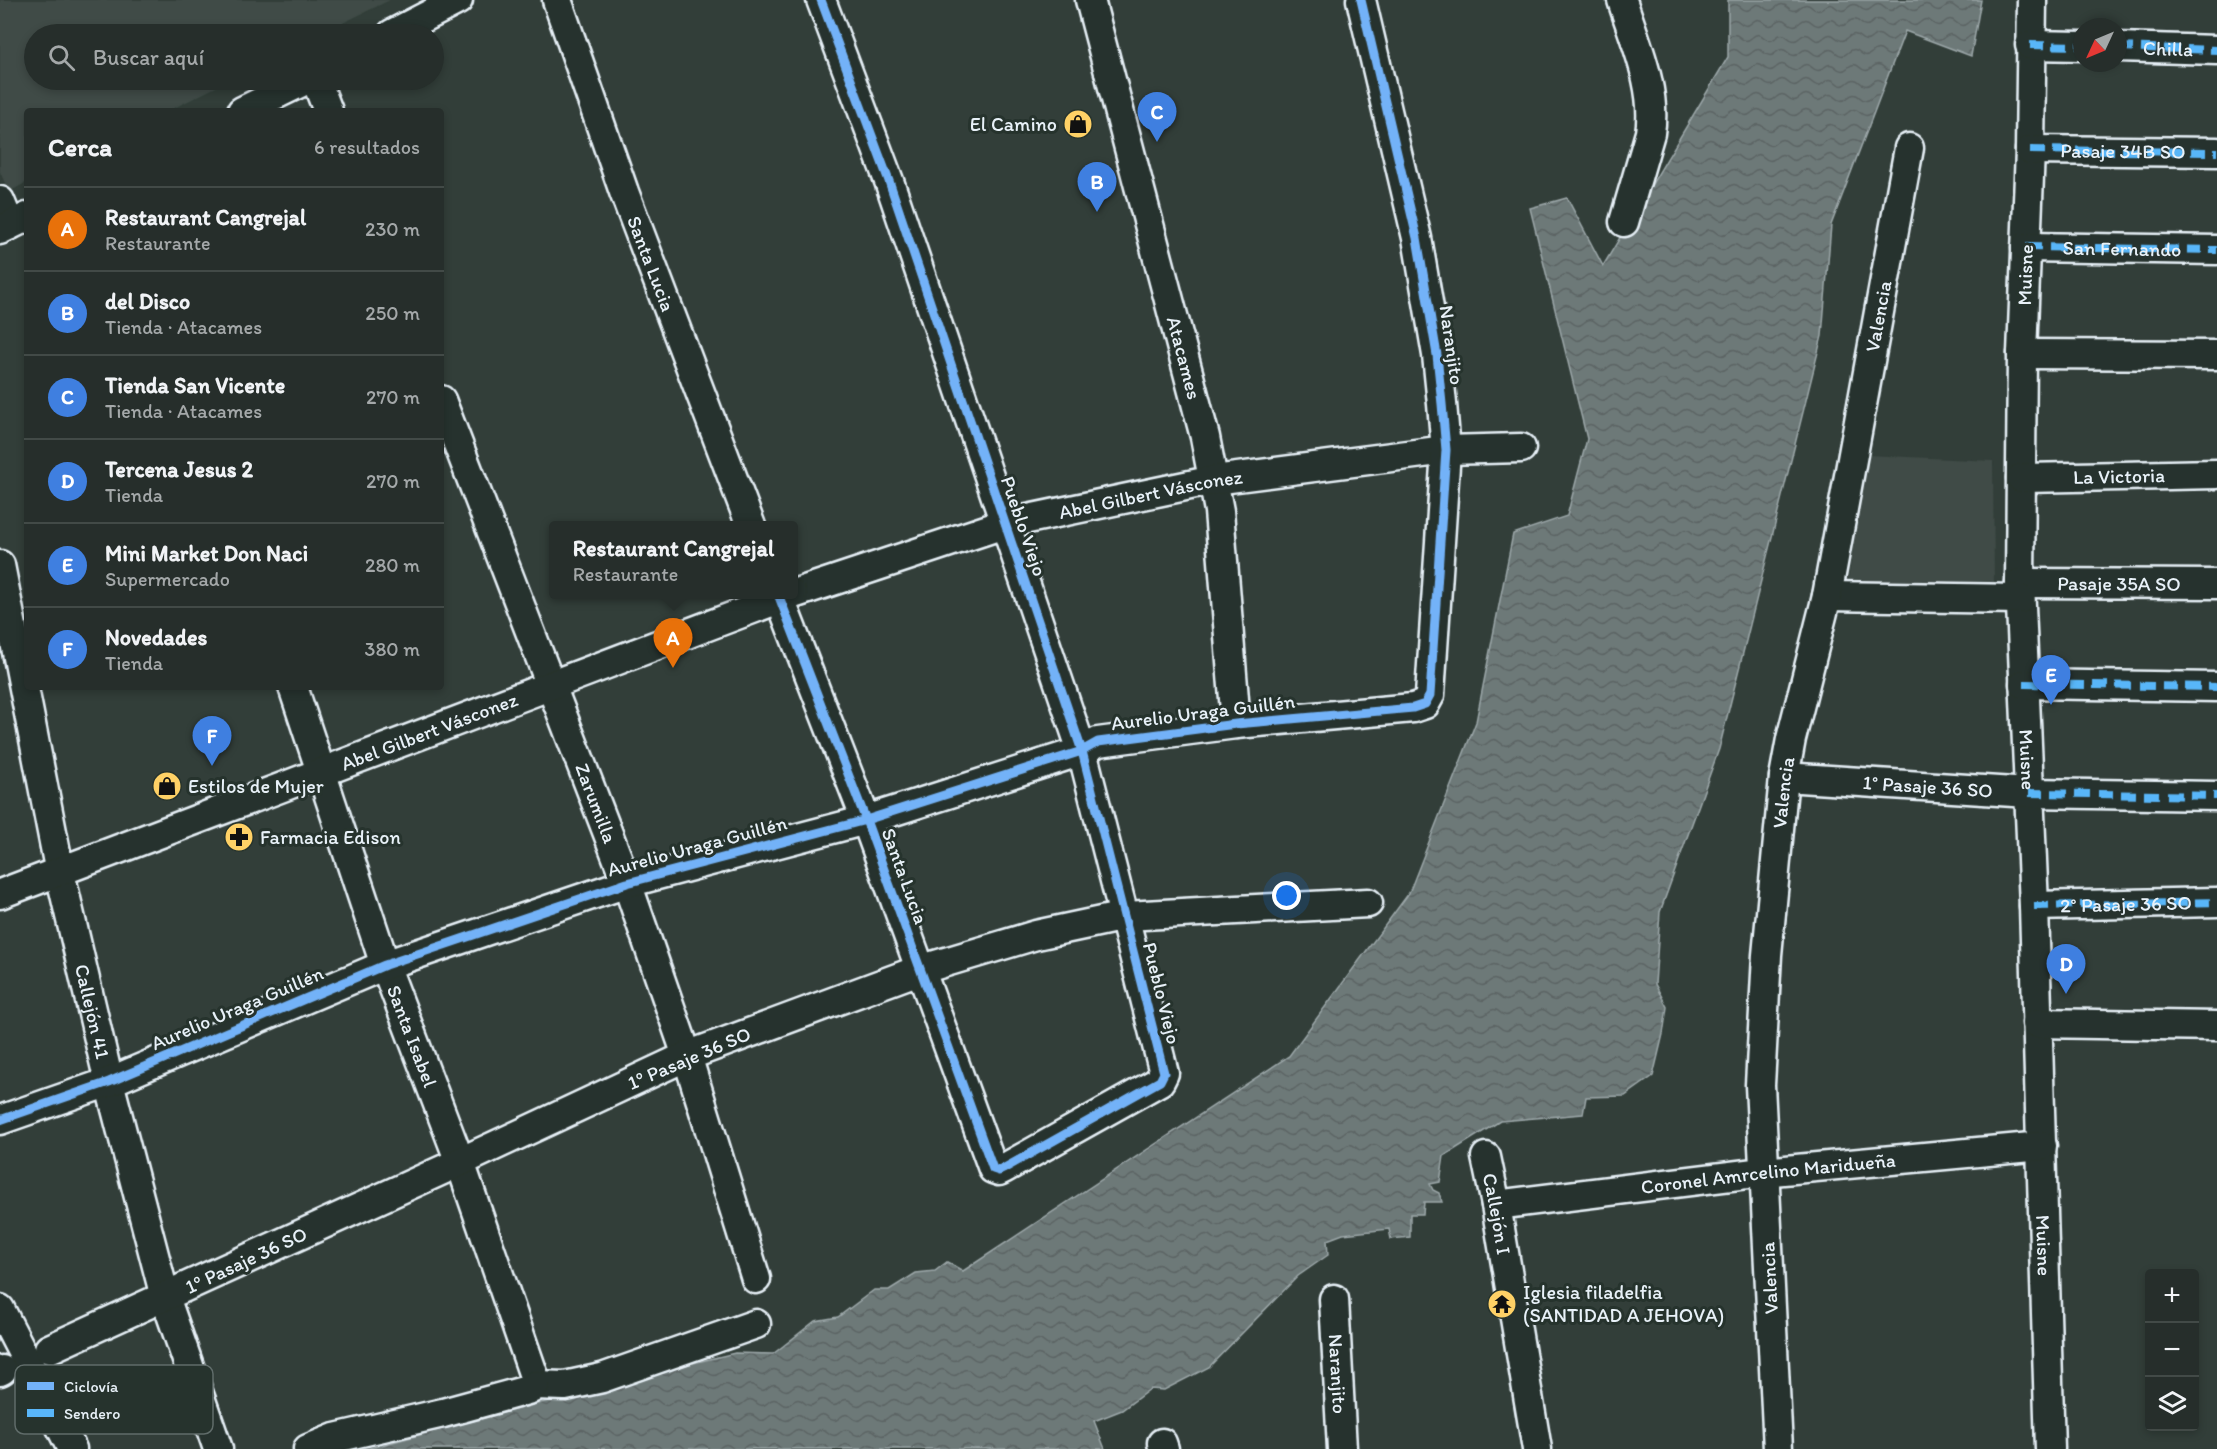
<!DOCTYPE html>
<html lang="es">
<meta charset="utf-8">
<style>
body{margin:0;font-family:Itim,sans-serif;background:#2e3633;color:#f1f3f6}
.controls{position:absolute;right:18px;bottom:18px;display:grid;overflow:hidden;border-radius:6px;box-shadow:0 3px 9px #0003}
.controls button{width:54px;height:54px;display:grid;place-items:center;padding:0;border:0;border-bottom:2px solid #424a47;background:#262e2b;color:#f1f3f6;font:30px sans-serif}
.compass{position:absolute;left:2073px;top:18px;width:54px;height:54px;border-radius:50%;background:#262e2b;box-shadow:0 3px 9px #0003;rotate:226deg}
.you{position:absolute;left:1287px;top:896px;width:21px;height:21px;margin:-15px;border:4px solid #fff;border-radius:50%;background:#1a73e8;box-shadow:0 0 0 9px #1a73e833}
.badge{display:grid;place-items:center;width:39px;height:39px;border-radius:50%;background:#d6ab8b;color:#fff;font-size:20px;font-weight:700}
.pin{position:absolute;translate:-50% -50px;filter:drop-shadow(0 2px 3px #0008)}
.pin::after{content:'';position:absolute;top:32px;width:21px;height:18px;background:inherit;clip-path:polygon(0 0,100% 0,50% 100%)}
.popup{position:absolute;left:549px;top:521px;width:249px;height:78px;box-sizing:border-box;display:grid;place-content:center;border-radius:6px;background:#262e2b;filter:drop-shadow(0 2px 4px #0005);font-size:20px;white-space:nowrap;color:#a4a8a9}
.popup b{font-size:22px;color:#f1f3f6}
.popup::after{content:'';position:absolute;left:50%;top:100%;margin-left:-12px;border:12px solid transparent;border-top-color:#262e2b}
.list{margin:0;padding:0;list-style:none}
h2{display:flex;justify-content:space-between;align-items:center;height:78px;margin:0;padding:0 24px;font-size:26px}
h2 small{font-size:20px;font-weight:400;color:#a4a8a9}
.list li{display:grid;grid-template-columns:39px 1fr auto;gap:18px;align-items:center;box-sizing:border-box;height:84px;padding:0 24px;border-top:2px solid #424a47}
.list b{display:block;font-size:22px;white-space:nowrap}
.list p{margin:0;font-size:20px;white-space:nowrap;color:#a4a8a9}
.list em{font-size:20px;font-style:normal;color:#a4a8a9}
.icon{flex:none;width:33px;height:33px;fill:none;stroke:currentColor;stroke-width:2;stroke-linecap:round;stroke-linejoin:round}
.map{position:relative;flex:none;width:2217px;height:1449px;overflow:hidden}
.search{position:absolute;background:#262e2b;box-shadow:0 3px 9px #0003;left:24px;top:24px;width:420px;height:66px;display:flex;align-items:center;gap:15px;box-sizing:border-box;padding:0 21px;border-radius:33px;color:#a4a8a9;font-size:22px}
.panel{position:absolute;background:#262e2b;box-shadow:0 3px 9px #0003;left:24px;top:108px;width:420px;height:582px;border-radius:6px}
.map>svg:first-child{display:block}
.built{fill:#3f4b46}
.water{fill:url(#water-waves);stroke:#9ea9ab;stroke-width:1.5}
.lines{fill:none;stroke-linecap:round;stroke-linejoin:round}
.minor-casing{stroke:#e8f1f8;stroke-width:33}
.minor{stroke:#26332d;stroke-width:28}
.quiet{stroke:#59b6f9;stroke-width:8;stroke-dasharray:15 8;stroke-linecap:butt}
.cycleway-casing{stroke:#26332d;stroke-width:13}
.cycleway{stroke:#73b2f8;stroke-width:9}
.labels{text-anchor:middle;stroke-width:6;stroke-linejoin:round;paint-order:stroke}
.street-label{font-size:20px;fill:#e8f1f8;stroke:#26332d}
.poi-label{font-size:20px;fill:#e8f1f8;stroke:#26332d;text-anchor:start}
.key{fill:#26332d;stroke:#606c6a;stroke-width:1.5}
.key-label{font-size:16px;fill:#e8f1f8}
</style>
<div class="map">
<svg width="2217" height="1449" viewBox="0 0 2217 1449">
<defs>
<pattern id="water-waves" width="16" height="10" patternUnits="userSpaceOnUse" patternTransform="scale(1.5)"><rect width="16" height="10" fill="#6d7978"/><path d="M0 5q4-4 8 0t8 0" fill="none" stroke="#5b6363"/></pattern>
</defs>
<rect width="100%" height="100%" fill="#323e39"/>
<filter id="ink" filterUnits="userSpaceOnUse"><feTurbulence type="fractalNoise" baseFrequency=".0167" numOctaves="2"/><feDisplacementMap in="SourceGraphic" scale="12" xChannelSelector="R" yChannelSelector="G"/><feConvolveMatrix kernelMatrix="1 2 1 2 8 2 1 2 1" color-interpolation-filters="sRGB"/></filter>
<g filter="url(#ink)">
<!-- built -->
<path class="built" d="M0 0H390L320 34H34V80H230L168 111H27V182L9 192 0 172Z
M1867 455 1993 461 1994 582 1848 580Z"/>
<!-- water -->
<path class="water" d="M1728 0H1981L1971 56 1905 31 1831 225 1822 336 1719 749 1660 912 1655 984 1667 1007 1663 1034 1653 1076 1625 1096 1586 1097 1583 1114 1500 1121 1444 1156 1440 1182 1430 1184 1433 1190 1439 1193 1442 1202H1424L1423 1214H1410V1237L1391 1239 1389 1229 1343 1234 1327 1240 1328 1255 1298 1276 1209 1367 1164 1390 1150 1389 1122 1410 1094 1421 1105 1449H366L693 1363 735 1353 773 1354 815 1321 838 1317 874 1290H889L916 1273 935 1271 947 1262 963 1271 1289 1056 1409 893 1476 722 1513 534 1567 516 1587 439 1530 208 1567 198 1603 266 1728 57Z"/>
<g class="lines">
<!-- minor casing -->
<g class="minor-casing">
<g id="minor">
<path id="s1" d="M557 0 624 192 751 526"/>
<path id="s2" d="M1090 0 1205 437 1219 511 1236 724"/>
<path d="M1622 0C1635 42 1657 88 1650 133L1624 222"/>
<path id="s3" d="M2032 0 2030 150 2022 354 2020 583 2034 906 2050 1449"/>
<path d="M392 34 458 0"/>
<path d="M2030 45 2082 46"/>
<path id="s4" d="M2118 47 2217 50"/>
<path d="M316 80 328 111"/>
<path d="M242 111 306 80"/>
<path d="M2030 150 2217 152"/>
<path d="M0 201 10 225"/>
<path d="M0 230 27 217"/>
<path d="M2026 247 2217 250"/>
<path d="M2022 354 2217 355"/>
<path id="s5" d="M441 400 627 883 687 1056 756 1279"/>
<path id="s6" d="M2021 478 2217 474"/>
<path id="s7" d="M0 565 60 873 109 1082 165 1297 218 1449"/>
<path id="s8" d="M2020 583 2217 584"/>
<path d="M778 594 866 820 993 1169 999 1171 1003 1169 1160 1081 1164 1073 1082 751 889 181 821 0"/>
<path id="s9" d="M793 594 1004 524 1214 480 1446 450 1521 448"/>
<path d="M1827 596 2020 599"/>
<path d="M2024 684 2217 687"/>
<path id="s10" d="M293 687 385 965 460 1162 535 1379V1385"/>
<path id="s11" d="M1784 777 2029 793 2217 796"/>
<path id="s12" d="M0 894 792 594"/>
<path id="s13" d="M2034 906 2217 902"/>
<path d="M2037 1023 2217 1026"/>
<path d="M0 1120 109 1082 385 965 627 883 866 820 1082 751 1098 742 1236 724 1413 708 1425 704 1430 695 1446 450 1442 404 1437 355 1417 238 1361 0"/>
<path id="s14" d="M1486 1157 1496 1205 1537 1449"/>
<path id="s15" d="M1496 1205 1763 1172 2042 1146"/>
<path id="s16" d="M1334 1299 1342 1449"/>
<path d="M0 1309 72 1449"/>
<path d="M49 1349 460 1162 687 1056 919 970 1036 935 1125 916 1368 903"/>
<path d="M0 1371 2 1370"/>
<path d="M535 1385 565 1386 602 1378 756 1324"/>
<path d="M1162 1443 1164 1449"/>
<path d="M308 1449 335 1438 443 1413 531 1389 535 1385"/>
<path id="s17" d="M1778 1449 1760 1085 1767 955 1784 777 1791 739 1827 596 1909 148"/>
</g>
</g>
<!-- minor -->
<use href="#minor" class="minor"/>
<!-- quiet -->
<g class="quiet">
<path d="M2030 45 2082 46"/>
<path d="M2118 47 2217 50"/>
<path id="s18" d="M2030 150 2217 152"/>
<path id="s19" d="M2026 247 2217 250"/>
<path d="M2024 684 2217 687"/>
<path d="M2029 793 2217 796"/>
<path d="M2034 906 2217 902"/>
</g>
<!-- cycleway casing -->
<g class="cycleway-casing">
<path id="cycleway" d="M778 594 866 820 993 1169 999 1171 1003 1169 1160 1081 1164 1073 1082 751 889 181 821 0
M0 1120 109 1082 385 965 627 883 866 820 1082 751 1098 742 1236 724 1413 708 1425 704 1430 695 1446 450 1442 404 1437 355 1417 238 1361 0"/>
</g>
<!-- cycleway -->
<use href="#cycleway" class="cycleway"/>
</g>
</g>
<!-- icons -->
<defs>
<g id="shop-disc" transform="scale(1.5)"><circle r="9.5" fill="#ffd166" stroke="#26332d"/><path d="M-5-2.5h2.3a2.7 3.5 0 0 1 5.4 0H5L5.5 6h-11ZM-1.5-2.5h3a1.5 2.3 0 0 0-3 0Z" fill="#111"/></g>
<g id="pharmacy-disc" transform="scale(1.5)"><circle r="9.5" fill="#ffd166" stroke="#26332d"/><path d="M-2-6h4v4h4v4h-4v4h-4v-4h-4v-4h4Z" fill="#111"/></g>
<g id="temple-disc" transform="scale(1.5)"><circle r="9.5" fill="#ffd166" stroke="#26332d"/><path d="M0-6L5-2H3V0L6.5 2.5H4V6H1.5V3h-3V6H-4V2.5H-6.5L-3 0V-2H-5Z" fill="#111"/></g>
</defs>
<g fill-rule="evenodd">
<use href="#shop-disc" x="1078" y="124"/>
<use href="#shop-disc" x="167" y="786"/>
<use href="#pharmacy-disc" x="239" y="837"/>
<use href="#temple-disc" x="1502" y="1304"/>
</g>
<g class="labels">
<!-- street labels -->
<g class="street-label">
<text dy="7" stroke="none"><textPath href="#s4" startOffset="50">Chilla</textPath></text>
<text dy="7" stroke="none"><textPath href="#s18" startOffset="93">Pasaje 34B SO</textPath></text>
<text dy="7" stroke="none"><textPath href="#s19" startOffset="96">San Fernando</textPath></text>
<text dy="7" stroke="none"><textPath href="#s1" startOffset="280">Santa Lucia</textPath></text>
<text transform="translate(2025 275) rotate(-88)" y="7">Muisne</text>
<text dy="7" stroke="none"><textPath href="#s17" startOffset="1144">Valencia</textPath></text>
<text transform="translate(1452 345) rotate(82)" y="7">Naranjito</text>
<text dy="7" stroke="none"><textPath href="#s2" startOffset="370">Atacames</textPath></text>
<text dy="7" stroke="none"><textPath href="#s6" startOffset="98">La Victoria</textPath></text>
<text dy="7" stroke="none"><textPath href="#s9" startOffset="372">Abel Gilbert Vásconez</textPath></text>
<text transform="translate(1024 526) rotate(71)" y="7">Pueblo Viejo</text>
<text dy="7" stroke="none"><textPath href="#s8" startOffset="99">Pasaje 35A SO</textPath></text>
<text transform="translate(1203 712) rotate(-7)" y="7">Aurelio Uraga Guillén</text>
<text dy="7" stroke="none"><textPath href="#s12" startOffset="459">Abel Gilbert Vásconez</textPath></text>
<text dy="7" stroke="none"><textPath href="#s3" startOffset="760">Muisne</textPath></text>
<text dy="7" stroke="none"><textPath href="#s11" startOffset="144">1° Pasaje 36 SO</textPath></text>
<text dy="7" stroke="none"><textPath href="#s17" startOffset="658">Valencia</textPath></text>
<text dy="7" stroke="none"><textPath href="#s5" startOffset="432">Zarumilla</textPath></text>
<text transform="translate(697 846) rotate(-15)" y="7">Aurelio Uraga Guillén</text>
<text transform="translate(905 876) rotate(70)" y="7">Santa Lucia</text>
<text dy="7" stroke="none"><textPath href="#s13" startOffset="92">2° Pasaje 36 SO</textPath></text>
<text transform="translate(1162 993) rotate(76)" y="7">Pueblo Viejo</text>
<text transform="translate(237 1008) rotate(-23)" y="7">Aurelio Uraga Guillén</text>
<text dy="7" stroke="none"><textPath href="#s7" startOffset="456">Callejón 41</textPath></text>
<text dy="7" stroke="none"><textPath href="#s10" startOffset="369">Santa Isabel</textPath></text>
<text transform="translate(689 1058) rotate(-23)" y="7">1º Pasaje 36 SO</text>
<text dy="7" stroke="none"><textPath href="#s15" startOffset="274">Coronel Amrcelino Maridueña</textPath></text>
<text dy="7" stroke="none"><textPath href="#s14" startOffset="58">Callejón I</textPath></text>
<text dy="7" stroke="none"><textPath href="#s3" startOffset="1246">Muisne</textPath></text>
<text transform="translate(246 1260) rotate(-25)" y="7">1º Pasaje 36 SO</text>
<text transform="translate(1769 1278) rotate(-93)" y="7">Valencia</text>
<text dy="7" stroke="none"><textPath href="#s16" startOffset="75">Naranjito</textPath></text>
</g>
<!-- poi labels -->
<g class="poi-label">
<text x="1057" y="131" text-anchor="end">El Camino</text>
<text x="188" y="793">Estilos de Mujer</text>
<text x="260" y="844">Farmacia Edison</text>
<text x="1523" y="1299">Iglesia filadelfia<tspan x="1523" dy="23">(SANTIDAD A JEHOVA)</tspan></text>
</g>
</g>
<!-- legend -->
<rect x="15" y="1365" width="198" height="69" rx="9" class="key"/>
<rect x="27" y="1382" width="27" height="8" fill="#73b2f8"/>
<rect x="27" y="1409" width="27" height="8" fill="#59b6f9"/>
<g class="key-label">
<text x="64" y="1392">Ciclovía</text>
<text x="64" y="1419">Sendero</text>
</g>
</svg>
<div class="controls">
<button>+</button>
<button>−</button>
<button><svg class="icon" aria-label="layers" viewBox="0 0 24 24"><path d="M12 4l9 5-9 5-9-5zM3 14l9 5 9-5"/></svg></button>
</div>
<svg class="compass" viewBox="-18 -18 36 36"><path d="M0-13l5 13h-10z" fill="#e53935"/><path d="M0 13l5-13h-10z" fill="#a4a8a9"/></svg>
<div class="you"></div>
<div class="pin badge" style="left:673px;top:668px;background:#e8710a">A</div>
<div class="popup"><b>Restaurant Cangrejal</b>Restaurante</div>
<div class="pin badge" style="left:1097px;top:212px;background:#3f7fe0">B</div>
<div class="pin badge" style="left:1157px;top:142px;background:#3f7fe0">C</div>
<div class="pin badge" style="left:2066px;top:994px;background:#3f7fe0">D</div>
<div class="pin badge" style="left:2051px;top:705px;background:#3f7fe0">E</div>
<div class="pin badge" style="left:212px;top:766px;background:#3f7fe0">F</div>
<div class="search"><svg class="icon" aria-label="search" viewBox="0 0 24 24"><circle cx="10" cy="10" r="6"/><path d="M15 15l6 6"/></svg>Buscar aquí</div>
<section class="panel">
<h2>Cerca<small>6 resultados</small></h2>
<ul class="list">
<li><span class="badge" style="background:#e8710a">A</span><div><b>Restaurant Cangrejal</b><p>Restaurante</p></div><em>230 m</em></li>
<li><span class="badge" style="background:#3f7fe0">B</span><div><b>del Disco</b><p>Tienda · Atacames</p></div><em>250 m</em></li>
<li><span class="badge" style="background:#3f7fe0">C</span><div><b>Tienda San Vicente</b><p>Tienda · Atacames</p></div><em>270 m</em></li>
<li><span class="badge" style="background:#3f7fe0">D</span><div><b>Tercena Jesus 2</b><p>Tienda</p></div><em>270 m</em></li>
<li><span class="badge" style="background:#3f7fe0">E</span><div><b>Mini Market Don Naci</b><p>Supermercado</p></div><em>280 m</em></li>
<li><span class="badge" style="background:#3f7fe0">F</span><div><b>Novedades</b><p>Tienda</p></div><em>380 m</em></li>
</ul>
</section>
</div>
